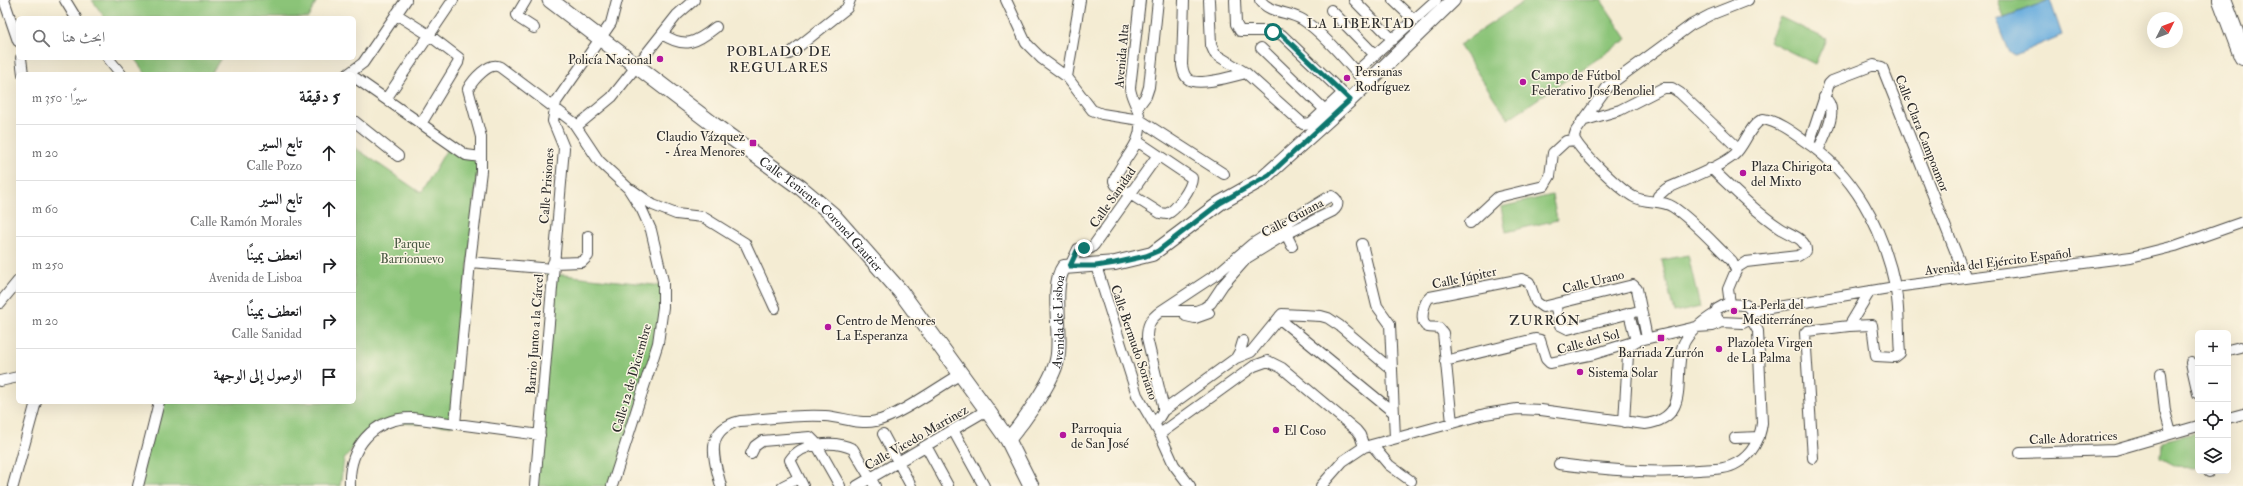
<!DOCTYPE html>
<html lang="ar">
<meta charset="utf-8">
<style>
body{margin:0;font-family:"IM FELL Double Pica",Amiri,serif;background:#f6f6f6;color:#202124;direction:rtl}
.controls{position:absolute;right:12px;bottom:12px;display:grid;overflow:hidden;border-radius:6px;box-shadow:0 4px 16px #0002}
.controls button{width:36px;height:36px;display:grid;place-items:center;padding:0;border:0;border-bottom:1px solid #e0e0e0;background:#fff;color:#202124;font:20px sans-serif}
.compass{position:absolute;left:2147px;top:12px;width:36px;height:36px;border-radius:50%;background:#fff;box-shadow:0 4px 16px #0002;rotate:48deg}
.stop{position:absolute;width:12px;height:12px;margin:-9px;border:3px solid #0f766e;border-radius:50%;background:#fff}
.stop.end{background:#0f766e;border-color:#fff;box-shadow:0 1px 4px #0008}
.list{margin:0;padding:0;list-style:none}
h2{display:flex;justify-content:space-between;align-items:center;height:52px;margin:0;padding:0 16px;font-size:17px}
h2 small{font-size:13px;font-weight:400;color:#757577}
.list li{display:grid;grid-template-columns:26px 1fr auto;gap:12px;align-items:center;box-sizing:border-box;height:56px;padding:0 16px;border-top:1px solid #e0e0e0}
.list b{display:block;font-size:15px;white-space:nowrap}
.list p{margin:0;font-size:13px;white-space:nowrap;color:#757577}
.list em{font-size:13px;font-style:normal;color:#757577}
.icon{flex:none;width:22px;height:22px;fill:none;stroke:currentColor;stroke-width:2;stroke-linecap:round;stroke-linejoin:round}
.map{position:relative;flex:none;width:2243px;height:486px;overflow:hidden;direction:ltr}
.search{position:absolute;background:#fff;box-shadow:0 4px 16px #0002;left:16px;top:16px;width:340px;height:44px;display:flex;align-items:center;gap:10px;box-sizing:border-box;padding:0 14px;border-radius:6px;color:#757577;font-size:15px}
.panel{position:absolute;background:#fff;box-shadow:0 4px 16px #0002;left:16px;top:72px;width:340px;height:332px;border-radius:6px;direction:rtl}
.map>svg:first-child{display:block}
.green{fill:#8bc478;stroke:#5b7852}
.water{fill:#69adde;stroke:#4a6c84}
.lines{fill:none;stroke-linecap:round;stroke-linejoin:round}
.street-casing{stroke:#494844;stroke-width:12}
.secondary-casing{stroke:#494844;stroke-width:16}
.primary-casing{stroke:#494844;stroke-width:17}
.highway-casing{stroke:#494844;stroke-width:20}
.street{stroke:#fff;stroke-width:10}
.secondary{stroke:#fff;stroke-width:14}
.primary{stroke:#fff;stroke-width:15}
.highway{stroke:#fff;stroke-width:18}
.route{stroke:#0f766e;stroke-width:5}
.poi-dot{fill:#b5179e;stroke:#fcf5e5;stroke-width:1.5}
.labels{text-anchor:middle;stroke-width:3;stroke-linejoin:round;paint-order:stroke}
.street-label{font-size:13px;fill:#2b2b2b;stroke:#fcf5e5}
.poi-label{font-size:13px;fill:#2b2b2b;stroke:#fcf5e5;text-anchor:start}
.park-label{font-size:13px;fill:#485942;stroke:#fcf5e5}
.neighbourhood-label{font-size:14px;letter-spacing:1px;fill:#2b2b2b;stroke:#fcf5e5}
</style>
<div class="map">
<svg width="2243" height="486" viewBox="0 0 2243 486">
<rect width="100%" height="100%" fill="#fcf5e5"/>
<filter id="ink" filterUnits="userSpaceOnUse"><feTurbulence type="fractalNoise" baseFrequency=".025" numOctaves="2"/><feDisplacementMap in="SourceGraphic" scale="8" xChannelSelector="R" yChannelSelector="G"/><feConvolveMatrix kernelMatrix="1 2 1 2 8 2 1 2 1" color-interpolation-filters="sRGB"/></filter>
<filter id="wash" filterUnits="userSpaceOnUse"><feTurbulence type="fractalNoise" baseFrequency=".012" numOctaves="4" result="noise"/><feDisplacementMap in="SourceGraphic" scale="16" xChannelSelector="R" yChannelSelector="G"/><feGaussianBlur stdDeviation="0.9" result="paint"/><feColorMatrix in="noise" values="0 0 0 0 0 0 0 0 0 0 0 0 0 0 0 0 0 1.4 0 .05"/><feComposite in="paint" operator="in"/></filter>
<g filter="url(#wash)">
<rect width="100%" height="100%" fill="#f4ecd3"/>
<!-- green -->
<path class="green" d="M92 0H317L308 18H105Z
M1526 0H1601L1627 39 1508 119 1459 45Z
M1998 0H2050L2004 17Z
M1780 17 1826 39 1815 64 1769 41Z
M134 58H221L211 74H146Z
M354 147 421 193 447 149 461 157 479 156 452 426 400 423 360 437 344 460 340 486H138L160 402H354Z
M1552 195 1557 220 1506 232 1501 207Z
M1688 255 1700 307 1674 313 1662 260Z
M546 273 663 286 664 309 615 486H535L551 282Z
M2198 432V461L2195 467 2176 466 2161 458 2162 441Z"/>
<!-- water -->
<path class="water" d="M2050 0 2062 35 2015 55 2009 51 1997 20Z"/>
</g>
<g filter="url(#ink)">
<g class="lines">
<!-- street casing -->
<g class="street-casing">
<path id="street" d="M4 0 18 41
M65 0 76 18
M526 0 517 15 520 19 534 28
M1006 0 1026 43 1042 59 1067 77 1092 110 1102 114 1140 120 1224 174
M1184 0 1182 65C1183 70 1183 75 1188 79 1197 87 1234 76 1246 73
M1209 0 1211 45 1215 54 1246 73 1303 124 1311 123 1343 93
M1235 0 1236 24 1240 31H1269L1282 35 1347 97
M1260 0C1270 14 1289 11 1303 20 1322 32 1351 66 1366 84
M1354 0 1393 40
M1393 0 1414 20
M1331 10 1375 55
M396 14 429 35 459 58 458 63 421 124
M662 34C685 49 696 43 716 27
M1261 48 1325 110
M789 54 847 8 850 0
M21 58 23 74
M108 58 121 74
M1356 72 1436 0
M348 74 363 63 406 0
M354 77 466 155 481 157
M1067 77 1080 0
M386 99 453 0
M1137 108 1146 96 1149 87 1158 0
M354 121 398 156
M1582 121 1620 110 1663 88H1672L1680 93 1739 149
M577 126 612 97 677 15 694 0
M1137 141 1192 178C1192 188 1176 210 1167 214L1160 213 1116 185 1114 181C1121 159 1143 146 1140 120 1139 108 1131 99 1130 88L1140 0
M1809 144 1829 84 1832 81 1874 65 1882 67 1966 278
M1818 151C1824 135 1841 110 1824 97
M1711 168C1733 189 1755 211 1780 228 1789 234 1807 239 1806 251L1798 256 1746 262 1738 267 1734 275
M632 190 653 205 676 214 703 217 745 243 775 308
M1657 201 1658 196 1666 189C1685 180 1719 168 1734 155 1745 146 1749 125 1763 119 1777 121 1792 132 1803 140 1854 173 1883 228 1895 286 1900 307 1898 331 1900 353L1895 357 1876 356 1872 325 1849 326 1807 331 1805 333 1813 458
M1470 223 1498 197 1544 186 1550 176 1553 153 1566 141 1575 140
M1286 234 1292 246
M1362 244 1377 306 1390 324 1395 438
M470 262 553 269
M553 263 582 262 588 256V236
M1070 266 1078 249 1091 248 1094 245 1158 155
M1096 266 1137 395 1160 434 1174 465 1190 486
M0 303 18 281
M1555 304 1560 325 1568 329 1635 312
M1726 304 1746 305 1752 311 1751 319 1743 323 1721 322 1716 317 1717 309Z
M1730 304 1728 289 1736 270 1732 261C1714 244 1693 220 1673 207 1661 199 1647 204 1634 197 1622 191 1577 149 1574 137L1576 131 1608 86 1691 25 1710 15 1748 0
M1752 311 1895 287 2131 257 2175 246 2243 222
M1186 316 1195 318 1209 313
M1280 316 1281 320 1393 412
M1849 326 1870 291
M2228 350 2240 347
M1236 358 1251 352 1282 314 1321 316 1328 318 1340 326 1392 370
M1445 361 1535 339 1540 340 1546 359 1550 363 1594 354 1636 341 1629 313
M2191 363 2198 394
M2161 374 2165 411 2171 433
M0 381 18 377
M1163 411 1236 358 1240 351 1243 341
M2228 418 2243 414
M1624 422 1628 355 1630 345 1636 341 1696 327 1713 326 1721 322
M1452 423 1443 333 1439 328C1436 327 1431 328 1428 327 1418 323 1424 302 1430 297L1522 279 1529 282 1536 302 1543 307 1633 285 1637 289 1647 338
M455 424 470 262 481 171V137L468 89C473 80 489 61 500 67L573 122 599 161 628 188 642 210 651 230 663 281V307L658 343 612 486
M1155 424 1163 411V405L1147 338C1147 325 1150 319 1161 311H1196L1204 308 1211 303 1223 285 1247 258 1286 234 1333 211C1339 206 1339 200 1332 196L1327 198 1252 244 1217 274 1161 311
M953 430 984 486
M883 434 911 486
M1160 434 1254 366 1268 361 1282 368 1356 430 1360 435 1364 447
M1735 438 1759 437
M1372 445 1389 465 1411 481
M926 446 948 486
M2020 453 2115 450 2198 426
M751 454 755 446 762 441 810 437 815 442 840 486
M1559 464C1605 470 1651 474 1699 470 1711 469 1726 470 1737 463 1752 455 1760 439 1762 423L1758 331 1751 319
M2209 471V472
M13 486 36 402
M138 486 159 402
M350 486C348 448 373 418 412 418L540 435
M535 486 564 148 553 121 556 102 611 23 617 0
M721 486C714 459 703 430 740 421 768 419 797 414 825 416 842 417 859 425 876 421 897 417 940 386 961 374
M783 486 799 478
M803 486 790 460C802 442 835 440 853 449L875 486
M857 486 987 410
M1321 486 1343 461 1364 447 1485 414 1517 409 1541 410 1645 424C1693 418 1672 375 1683 345 1689 331 1703 321 1716 313"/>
</g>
<!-- secondary casing -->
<g class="secondary-casing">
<g id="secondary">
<path id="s1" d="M1008 440C1023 422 1052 383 1057 360 1063 336 1050 286 1064 267L1115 263 1152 254 1220 203 1261 180 1350 100 1453 0"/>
</g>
</g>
<!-- primary casing -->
<g class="primary-casing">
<g id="primary">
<path id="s2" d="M550 0 714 125 801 188 832 214 900 291 987 410 1008 440 1031 486"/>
</g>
</g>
<!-- highway casing -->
<g class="highway-casing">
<path id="highway" d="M2222 0 2243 56"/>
</g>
<!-- street -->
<use href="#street" class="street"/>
<!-- secondary -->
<use href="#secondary" class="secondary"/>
<!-- primary -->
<use href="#primary" class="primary"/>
<!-- highway -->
<use href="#highway" class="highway"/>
</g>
</g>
<g class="lines" filter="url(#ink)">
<!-- route -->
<path class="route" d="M1084 248 1077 251 1070 266H1096L1115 263 1146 256 1158 251 1220 203 1269 175 1350 100 1282 35 1273 32"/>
</g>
<!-- markers -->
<g class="poi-dot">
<circle cx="660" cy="59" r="4"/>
<circle cx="1347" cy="78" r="4"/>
<circle cx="1523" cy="82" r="4"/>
<rect x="749" y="139" width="8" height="8" rx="2"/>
<circle cx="1743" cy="173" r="4"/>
<circle cx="1734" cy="311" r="4"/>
<circle cx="828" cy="327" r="4"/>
<rect x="1657" y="334" width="8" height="8" rx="2"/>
<circle cx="1719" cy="349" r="4"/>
<circle cx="1580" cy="372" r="4"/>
<circle cx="1276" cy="430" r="4"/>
<circle cx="1063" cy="435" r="4"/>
</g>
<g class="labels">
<!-- street labels -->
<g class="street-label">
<text transform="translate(1121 56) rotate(-85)" y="5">Avenida Alta</text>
<text transform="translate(1923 133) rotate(68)" y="5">Calle Clara Campoamor</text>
<text transform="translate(546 186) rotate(-86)" y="5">Calle Prisiones</text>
<text transform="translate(1112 197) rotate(-55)" y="5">Calle Sanidad</text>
<text dy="5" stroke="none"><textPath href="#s2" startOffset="346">Calle Teniente Coronel Gautier</textPath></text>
<text transform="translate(1292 217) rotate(-28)" y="5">Calle Guiana</text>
<text transform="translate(1998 261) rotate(-7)" y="5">Avenida del Ejército Español</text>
<text transform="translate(1464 277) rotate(-12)" y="5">Calle Júpiter</text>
<text transform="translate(1593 281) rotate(-14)" y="5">Calle Urano</text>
<text dy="5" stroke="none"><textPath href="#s1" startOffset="133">Avenida de Lisboa</textPath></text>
<text transform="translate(534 334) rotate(-86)" y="5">Barrio Junto a la Cárcel</text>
<text transform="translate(1588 341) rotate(-15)" y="5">Calle del Sol</text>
<text transform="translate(1135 342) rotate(71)" y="5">Calle Bermudo Soriano</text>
<text transform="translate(631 378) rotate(-74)" y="5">Calle 12 de Diciembre</text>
<text transform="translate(916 437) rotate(-30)" y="5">Calle Vicedo Martinez</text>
<text transform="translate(2073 437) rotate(-3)" y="5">Calle Adoratrices</text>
</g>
<!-- poi labels -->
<g class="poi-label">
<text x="652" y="64" text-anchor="end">Policía Nacional</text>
<text x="1355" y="76">Persianas<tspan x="1355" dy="15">Rodríguez</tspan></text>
<text x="1531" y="80">Campo de Fútbol<tspan x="1531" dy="15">Federativo José Benoliel</tspan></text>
<text x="745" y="141" text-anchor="end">Claudio Vázquez<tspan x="745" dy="15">- Área Menores</tspan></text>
<text x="1751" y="171">Plaza Chirigota<tspan x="1751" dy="15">del Mixto</tspan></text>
<text x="1742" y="309">La Perla del<tspan x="1742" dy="15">Mediterráneo</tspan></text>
<text x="836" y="325">Centro de Menores<tspan x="836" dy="15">La Esperanza</tspan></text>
<text x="1727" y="347">Plazoleta Virgen<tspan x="1727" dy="15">de La Palma</tspan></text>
<text x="1661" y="357" text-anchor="middle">Barriada Zurrón</text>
<text x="1588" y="377">Sistema Solar</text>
<text x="1071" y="433">Parroquia<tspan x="1071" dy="15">de San José</tspan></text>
<text x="1284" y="435">El Coso</text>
</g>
<!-- park labels -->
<g class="park-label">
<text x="412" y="248">Parque<tspan x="412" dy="15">Barrionuevo</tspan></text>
</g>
<!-- neighbourhood labels -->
<g class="neighbourhood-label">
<text x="1361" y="28">LA LIBERTAD</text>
<text x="779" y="56">POBLADO DE<tspan x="779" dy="16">REGULARES</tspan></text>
<text x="1545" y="325">ZURRÓN</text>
</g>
</g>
</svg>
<div class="controls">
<button>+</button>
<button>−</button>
<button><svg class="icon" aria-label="locate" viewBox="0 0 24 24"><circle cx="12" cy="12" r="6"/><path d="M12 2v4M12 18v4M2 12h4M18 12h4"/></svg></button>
<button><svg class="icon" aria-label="layers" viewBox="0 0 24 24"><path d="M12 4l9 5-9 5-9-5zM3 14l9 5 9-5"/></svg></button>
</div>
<svg class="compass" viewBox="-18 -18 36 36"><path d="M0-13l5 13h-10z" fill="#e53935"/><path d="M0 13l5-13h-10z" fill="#757577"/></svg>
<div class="stop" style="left:1273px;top:32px"></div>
<div class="stop end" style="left:1084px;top:248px"></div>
<div class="search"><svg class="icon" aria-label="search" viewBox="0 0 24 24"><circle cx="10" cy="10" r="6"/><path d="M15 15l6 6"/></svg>ابحث هنا</div>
<section class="panel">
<h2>5 دقيقة<small>سيرًا · 350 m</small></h2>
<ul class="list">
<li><svg class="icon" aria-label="ahead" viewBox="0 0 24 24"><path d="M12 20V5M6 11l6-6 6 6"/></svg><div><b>تابع السير</b><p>Calle Pozo</p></div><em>20 m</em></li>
<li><svg class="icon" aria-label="ahead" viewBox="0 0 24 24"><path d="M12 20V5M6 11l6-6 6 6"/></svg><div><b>تابع السير</b><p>Calle Ramón Morales</p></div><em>60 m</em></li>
<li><svg class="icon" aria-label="right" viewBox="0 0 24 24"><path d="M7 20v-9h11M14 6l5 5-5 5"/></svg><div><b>انعطف يمينًا</b><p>Avenida de Lisboa</p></div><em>250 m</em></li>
<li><svg class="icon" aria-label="right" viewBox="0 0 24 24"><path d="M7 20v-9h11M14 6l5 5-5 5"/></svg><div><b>انعطف يمينًا</b><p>Calle Sanidad</p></div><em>20 m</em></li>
<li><svg class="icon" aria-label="arrive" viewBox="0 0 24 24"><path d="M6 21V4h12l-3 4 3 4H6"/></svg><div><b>الوصول إلى الوجهة</b></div></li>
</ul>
</section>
</div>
